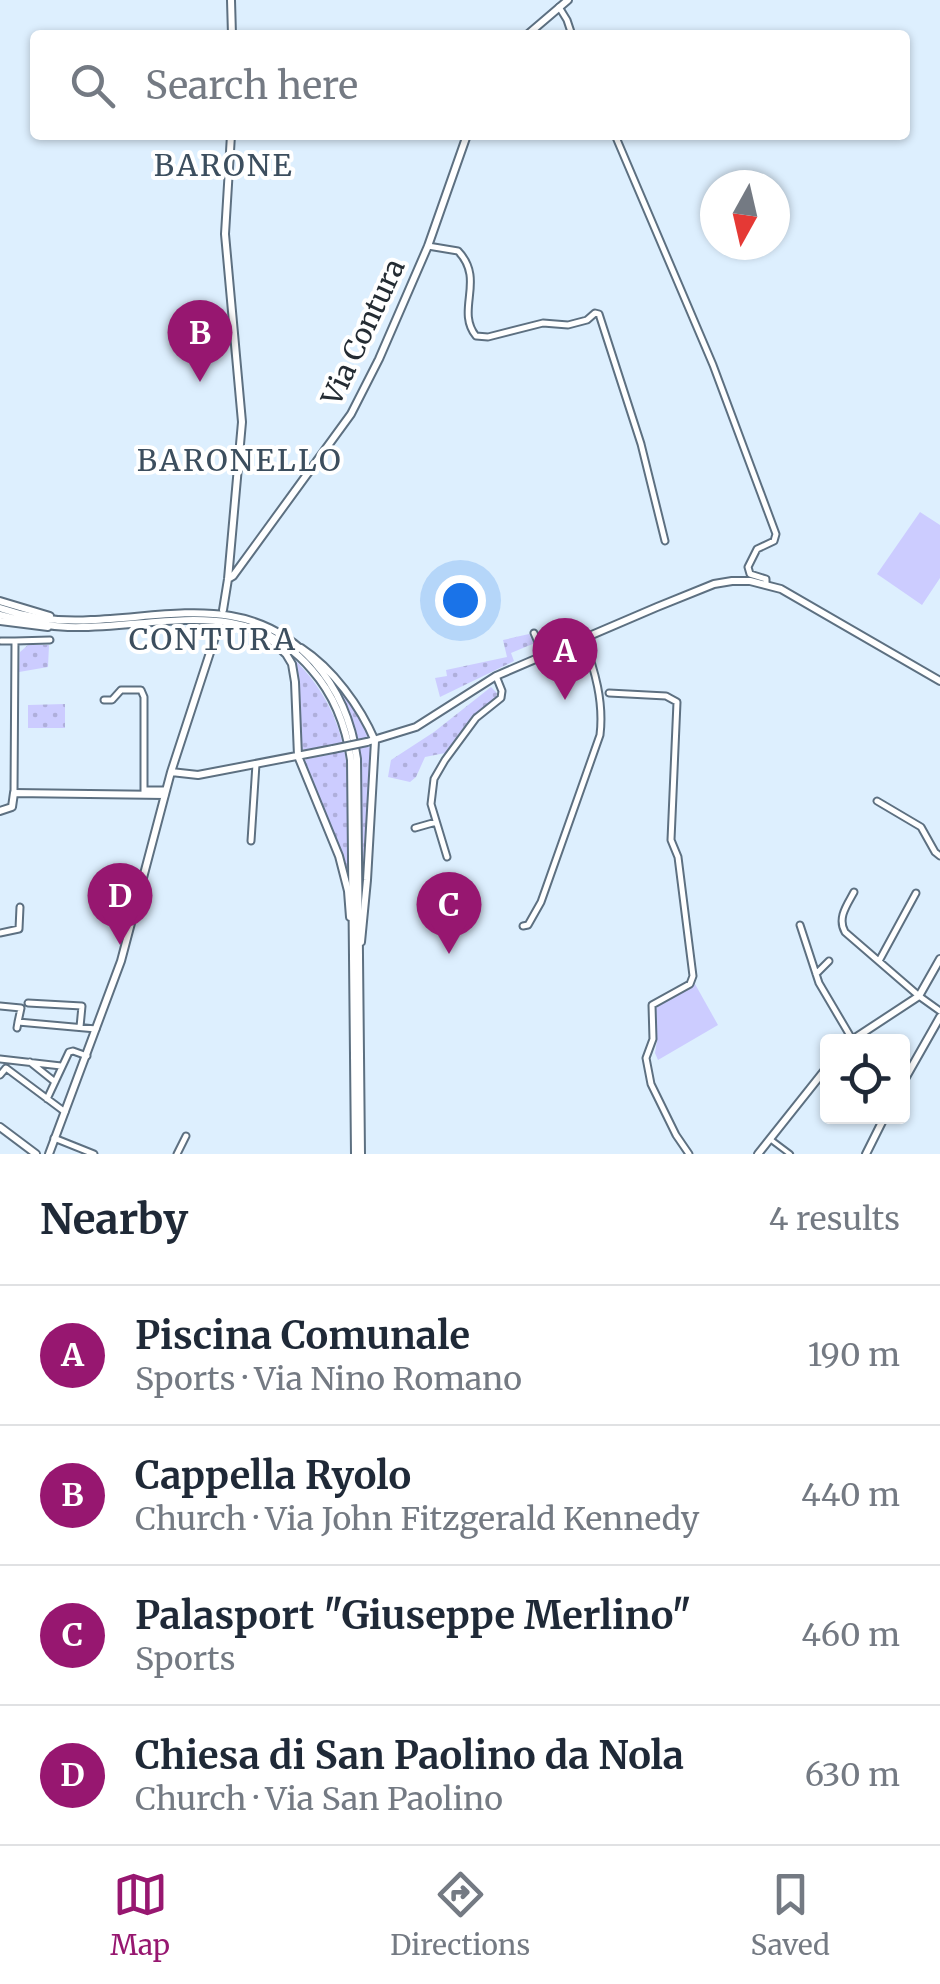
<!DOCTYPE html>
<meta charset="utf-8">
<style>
body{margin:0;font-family:Merriweather,serif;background:#f6f6f7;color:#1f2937}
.controls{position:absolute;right:30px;bottom:30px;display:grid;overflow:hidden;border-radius:10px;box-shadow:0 2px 8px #0004}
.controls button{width:90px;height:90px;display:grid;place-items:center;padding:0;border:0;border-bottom:2px solid #e0e1e3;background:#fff;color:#1f2937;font:50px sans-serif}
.compass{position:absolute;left:700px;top:170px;width:90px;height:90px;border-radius:50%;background:#fff;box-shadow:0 2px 8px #0004;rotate:188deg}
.you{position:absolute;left:460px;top:600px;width:35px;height:35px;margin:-25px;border:8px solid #fff;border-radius:50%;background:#1a73e8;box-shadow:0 0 0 15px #1a73e833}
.badge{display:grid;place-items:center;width:65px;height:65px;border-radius:50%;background:#971770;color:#fff;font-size:32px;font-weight:700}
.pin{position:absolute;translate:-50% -82px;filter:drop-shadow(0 2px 5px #0008)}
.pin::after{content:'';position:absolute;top:52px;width:35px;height:30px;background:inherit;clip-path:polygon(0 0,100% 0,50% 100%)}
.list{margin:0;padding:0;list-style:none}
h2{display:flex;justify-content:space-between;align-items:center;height:130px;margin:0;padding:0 40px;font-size:42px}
h2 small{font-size:32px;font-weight:400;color:#747a83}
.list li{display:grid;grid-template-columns:65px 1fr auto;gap:30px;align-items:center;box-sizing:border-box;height:140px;padding:0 40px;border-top:2px solid #e0e1e3}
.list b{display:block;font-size:38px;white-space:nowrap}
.list p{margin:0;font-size:32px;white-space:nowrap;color:#747a83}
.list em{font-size:32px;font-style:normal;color:#747a83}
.icon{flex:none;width:55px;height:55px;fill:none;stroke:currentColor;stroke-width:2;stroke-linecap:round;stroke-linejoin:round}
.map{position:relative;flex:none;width:940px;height:1154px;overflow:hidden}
.search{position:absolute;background:#fff;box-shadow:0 2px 8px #0004;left:30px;right:30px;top:30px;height:110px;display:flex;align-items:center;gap:25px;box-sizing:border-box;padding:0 35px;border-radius:10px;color:#747a83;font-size:38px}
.sheet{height:690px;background:#fff}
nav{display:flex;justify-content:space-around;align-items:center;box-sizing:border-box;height:140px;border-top:2px solid #e0e1e3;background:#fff;font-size:28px;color:#747a83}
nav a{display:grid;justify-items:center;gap:5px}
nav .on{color:#971770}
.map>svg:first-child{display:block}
.grass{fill:url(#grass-dots)}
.pitch{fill:#ccf}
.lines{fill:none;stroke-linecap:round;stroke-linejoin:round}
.pedestrian-casing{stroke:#5d7081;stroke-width:8}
.minor-casing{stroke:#5d7081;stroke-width:9}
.tertiary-casing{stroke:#5d7081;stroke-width:10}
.secondary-casing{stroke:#5d7081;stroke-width:10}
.pedestrian{stroke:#fff;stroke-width:4}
.minor{stroke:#fff;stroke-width:5}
.tertiary{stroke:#fff;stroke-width:6}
.secondary{stroke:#fff;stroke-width:6}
.tertiary-bridge-casing{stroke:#5d7081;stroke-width:10;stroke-linecap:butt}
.tertiary-bridge{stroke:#fff;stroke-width:6}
.labels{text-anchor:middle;stroke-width:8;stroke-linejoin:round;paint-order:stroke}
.street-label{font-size:28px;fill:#242c33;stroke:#fff}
.neighbourhood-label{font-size:30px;letter-spacing:2.5px;fill:#3c4e5e;stroke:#fff}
</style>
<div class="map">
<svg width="940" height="1154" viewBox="0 0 940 1154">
<defs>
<pattern id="grass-dots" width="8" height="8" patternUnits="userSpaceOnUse" patternTransform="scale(2.5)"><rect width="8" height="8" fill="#ccf"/><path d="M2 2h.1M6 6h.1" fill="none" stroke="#afafdb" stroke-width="1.8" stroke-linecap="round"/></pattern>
</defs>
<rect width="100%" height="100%" fill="#ddeffe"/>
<!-- grass -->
<path class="grass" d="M529 634 535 643 511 653 514 661 440 697 435 678 447 676 446 670 507 657 503 640Z
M28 645H49L48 667 19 672 20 652Z
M293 658C361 725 349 796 349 884L304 764 306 759 333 754V745L301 750 298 675Z
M329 674 366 726 369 735 366 737 368 747 372 748 364 881 359 743 346 704Z
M491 687 497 693 496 700 472 716 445 753 425 757 416 777 410 782 388 777 391 760 434 732Z
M65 704V728H28V705Z"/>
<!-- pitch -->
<path class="pitch" d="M920 512 940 525V578L922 605 877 574Z
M695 984 718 1025 658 1060 655 1053 657 1041 654 1006Z"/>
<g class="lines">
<!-- pedestrian casing -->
<g class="pedestrian-casing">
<path id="pedestrian" d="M770 1139 790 1154"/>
</g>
<!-- minor casing -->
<g class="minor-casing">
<path id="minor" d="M559 7 567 20 572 35
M615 135 713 365 776 534 774 541 757 549 748 567 750 574 766 579V584
M428 246 458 251C486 280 455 310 476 336L488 337 543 323 568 325 587 320 595 313 599 314 641 444 665 541
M534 633 544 656
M1 641H15
M609 693 666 696 677 702 671 840 678 857 693 976 690 984 652 1005 653 1039 646 1058 651 1084 676 1135 689 1154
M104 700H112L121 690H141L144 697V794
M144 790H166
M14 793 15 641 50 640
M877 801 921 827 935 852 940 856
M415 828 436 822
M251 841 256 764
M447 857 431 804 434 779 445 760 476 718 501 698 502 691 496 676
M854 892C847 905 837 918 845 932L919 996 940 1011
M800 925 819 983 852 1039
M523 926 528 925 541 902 600 735C604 702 595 670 583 639
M0 933 19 929 20 907
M879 961 916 893
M816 974 829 961
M28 1003 82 1006 80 1027
M0 1006 21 1008 18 1022
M17 1028 18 1022 96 1029
M0 1059 61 1066
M30 1062 55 1082
M0 1075 6 1068 65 1112
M47 1099 69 1052 73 1051 87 1056
M54 1138 94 1154
M177 1154 186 1136"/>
</g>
<!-- tertiary casing -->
<g class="tertiary-casing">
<path id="tertiary" d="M231 0 232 35
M527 35 568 0
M228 579 233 576 351 414 379 359 428 246 467 135
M0 601 50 616
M223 610 228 579 242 422 225 234 231 135
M0 621 48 627
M269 638 286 654 292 664 295 682 298 756 339 856 348 891 350 917
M301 648C333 669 360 706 375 741L367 880 361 942
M367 742 416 727 496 676 657 607 714 584 732 581H750L781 589 940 681
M171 772 198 775 333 749
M0 811 12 807 14 793 165 795
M849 1042 919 996 940 959
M902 1084 940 1017
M0 1127 36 1154
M49 1154 121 961 171 772 219 625
M758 1154 828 1066
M866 1154 885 1116"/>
</g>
<!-- secondary casing -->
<g class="secondary-casing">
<path id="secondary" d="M0 608C29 618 60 622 91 620 172 617 251 592 314 662 339 690 352 722 357 759L361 1154
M0 615C21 621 45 626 68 627 155 630 245 591 312 670 335 696 346 726 351 760L355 1154"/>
</g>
<!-- pedestrian -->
<use href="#pedestrian" class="pedestrian"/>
<!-- minor -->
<use href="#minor" class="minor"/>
<!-- tertiary -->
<use href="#tertiary" class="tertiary"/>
<!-- secondary -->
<use href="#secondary" class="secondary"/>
<!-- tertiary-bridge casing -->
<g class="tertiary-bridge-casing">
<path id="tertiary-bridge" d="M333 749 367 742"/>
</g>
<!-- tertiary-bridge -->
<use href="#tertiary-bridge" class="tertiary-bridge"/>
</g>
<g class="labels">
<!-- street labels -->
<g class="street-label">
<text transform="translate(363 332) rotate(-65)" y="10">Via Contura</text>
</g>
<!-- neighbourhood labels -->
<g class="neighbourhood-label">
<text x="224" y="176">BARONE</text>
<text x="240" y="471">BARONELLO</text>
<text x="213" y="650">CONTURA</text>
</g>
</g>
</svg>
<div class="controls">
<button><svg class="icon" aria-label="locate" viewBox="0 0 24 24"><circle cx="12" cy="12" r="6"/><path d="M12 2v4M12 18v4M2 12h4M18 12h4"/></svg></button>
</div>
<svg class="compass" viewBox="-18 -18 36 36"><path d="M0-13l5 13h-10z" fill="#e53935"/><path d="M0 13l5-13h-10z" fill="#747a83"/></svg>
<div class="you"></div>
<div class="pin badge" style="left:565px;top:700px">A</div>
<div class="pin badge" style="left:200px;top:382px">B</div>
<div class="pin badge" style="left:449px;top:954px">C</div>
<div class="pin badge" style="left:120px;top:945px">D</div>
<div class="search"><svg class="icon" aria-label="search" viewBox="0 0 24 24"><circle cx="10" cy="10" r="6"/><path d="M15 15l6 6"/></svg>Search here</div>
</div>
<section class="sheet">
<h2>Nearby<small>4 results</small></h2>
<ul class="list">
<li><span class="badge">A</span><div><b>Piscina Comunale</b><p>Sports · Via Nino Romano</p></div><em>190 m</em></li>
<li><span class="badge">B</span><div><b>Cappella Ryolo</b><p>Church · Via John Fitzgerald Kennedy</p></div><em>440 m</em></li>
<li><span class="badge">C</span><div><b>Palasport &quot;Giuseppe Merlino&quot;</b><p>Sports</p></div><em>460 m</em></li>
<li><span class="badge">D</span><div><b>Chiesa di San Paolino da Nola</b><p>Church · Via San Paolino</p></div><em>630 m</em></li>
</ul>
</section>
<nav>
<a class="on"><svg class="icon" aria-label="map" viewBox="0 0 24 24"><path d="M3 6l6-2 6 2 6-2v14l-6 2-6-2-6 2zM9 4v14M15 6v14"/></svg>Map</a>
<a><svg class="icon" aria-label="directions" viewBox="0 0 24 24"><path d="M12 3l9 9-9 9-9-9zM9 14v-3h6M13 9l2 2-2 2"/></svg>Directions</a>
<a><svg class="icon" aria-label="saved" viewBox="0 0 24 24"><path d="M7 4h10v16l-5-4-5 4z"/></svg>Saved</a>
</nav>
